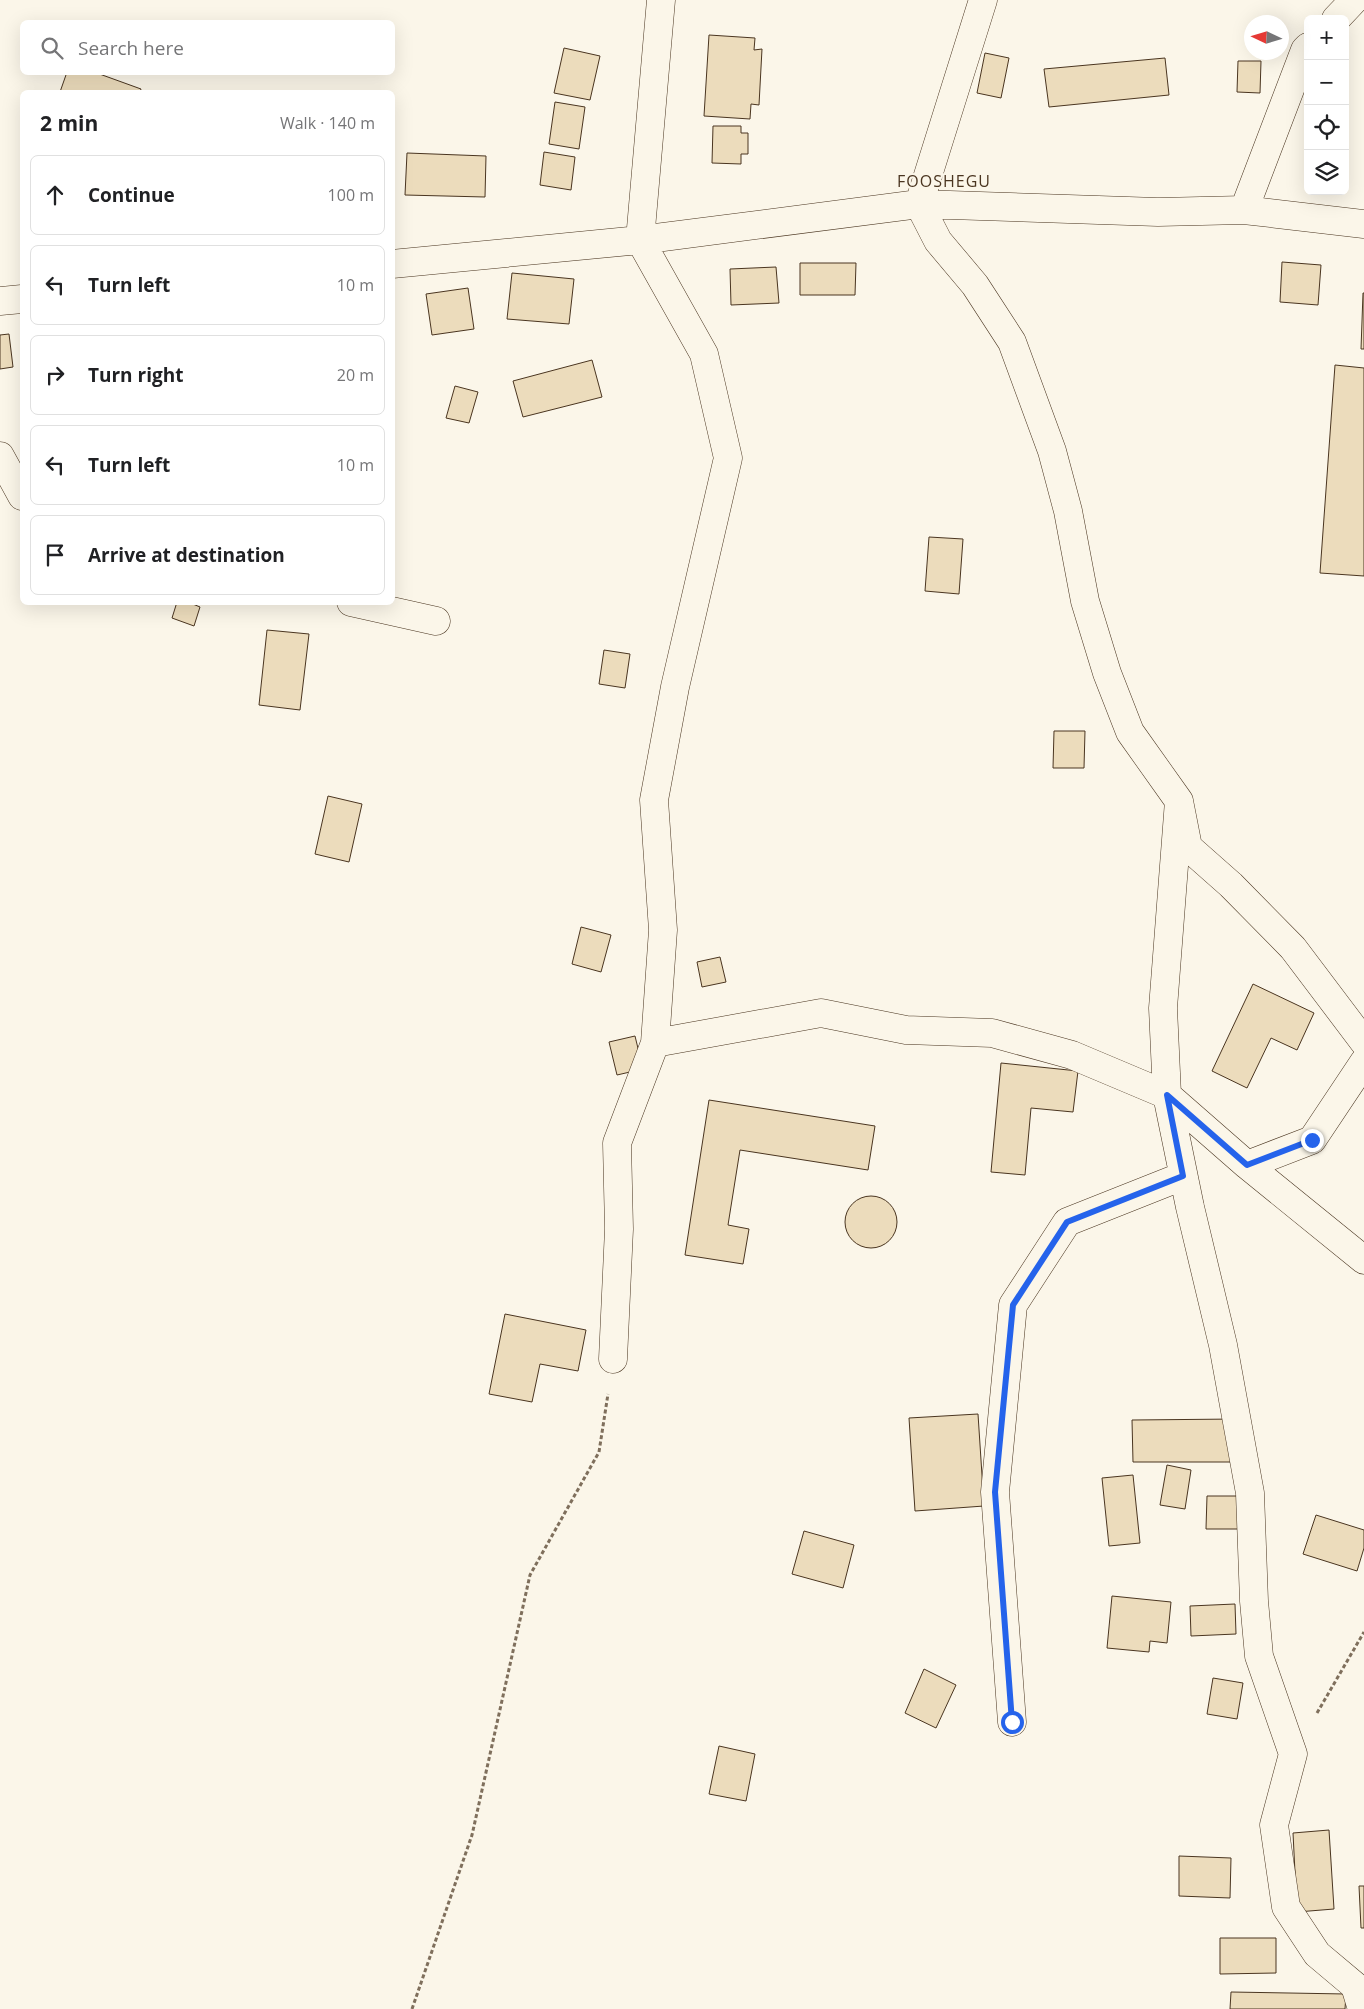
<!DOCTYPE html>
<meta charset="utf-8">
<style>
body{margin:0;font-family:"Open Sans",sans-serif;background:#f6f6f6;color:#202124}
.controls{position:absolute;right:15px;top:15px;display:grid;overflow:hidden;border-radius:8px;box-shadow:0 5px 20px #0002}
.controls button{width:45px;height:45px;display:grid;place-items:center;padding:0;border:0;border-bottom:1px solid #e0e0e0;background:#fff;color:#202124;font:25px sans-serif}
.compass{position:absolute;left:1244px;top:15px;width:45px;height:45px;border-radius:50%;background:#fff;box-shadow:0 5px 20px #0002;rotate:274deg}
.stop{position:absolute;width:15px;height:15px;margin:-11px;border:4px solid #2563eb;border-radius:50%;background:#fff}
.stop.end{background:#2563eb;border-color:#fff;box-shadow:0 1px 5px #0008}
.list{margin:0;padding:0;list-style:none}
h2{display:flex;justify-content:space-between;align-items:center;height:65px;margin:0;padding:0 20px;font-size:21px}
h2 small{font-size:16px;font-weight:400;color:#757577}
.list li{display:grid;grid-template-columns:32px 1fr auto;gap:15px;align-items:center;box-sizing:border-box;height:80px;margin:0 10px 10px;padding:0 10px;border:1px solid #e0e0e0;border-radius:8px}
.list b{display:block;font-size:19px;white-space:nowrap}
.list em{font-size:16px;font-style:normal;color:#757577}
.icon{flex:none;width:28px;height:28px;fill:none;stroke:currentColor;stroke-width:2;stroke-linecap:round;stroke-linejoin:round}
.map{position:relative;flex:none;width:1364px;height:2009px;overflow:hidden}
.search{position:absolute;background:#fff;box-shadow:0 5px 20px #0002;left:20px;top:20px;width:375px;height:55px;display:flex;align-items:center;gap:12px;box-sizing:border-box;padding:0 18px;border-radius:8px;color:#757577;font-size:19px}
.panel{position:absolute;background:#fff;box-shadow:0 5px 20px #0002;left:20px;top:90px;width:375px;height:515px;border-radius:8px}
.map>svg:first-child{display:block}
.building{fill:#ecdcbc;stroke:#4a3520}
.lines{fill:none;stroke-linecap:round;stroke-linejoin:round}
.minor-casing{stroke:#4a3520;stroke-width:29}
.path{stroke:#7f6f5c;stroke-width:3;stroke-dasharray:4 2.5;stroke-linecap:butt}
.minor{stroke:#fbf6e9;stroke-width:28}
.route{stroke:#2563eb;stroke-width:6}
.labels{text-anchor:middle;stroke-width:4;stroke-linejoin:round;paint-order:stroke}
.quarter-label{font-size:16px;letter-spacing:1px;fill:#4a3520;stroke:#fbf6e9}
</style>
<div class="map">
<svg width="1364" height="2009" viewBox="0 0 1364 2009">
<rect width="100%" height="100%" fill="#fbf6e9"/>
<!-- building -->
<path class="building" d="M709 35 755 38 754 50 762 49 759 105 751 104 750 119 704 116Z
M564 48 600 56 590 100 554 93Z
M985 53 1009 58 1001 98 977 93Z
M1165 58 1169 95 1049 107 1044 69Z
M1238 61H1261L1260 93 1237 92Z
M67 72H94L141 89 140 92H60Z
M555 102 585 107 579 149 549 144Z
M713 126H741V133H748V154H741V164L712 163Z
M544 152 575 157 571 190 540 185Z
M407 153 486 156 485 197 405 195Z
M1282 262 1321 265 1318 305 1280 302Z
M800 263H856L855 295H800Z
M776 267 779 303 731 305 730 269Z
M512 273 574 279 569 324 507 319Z
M468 288 474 329 432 335 426 294Z
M1363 293H1364V349H1361Z
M9 334 13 367 0 369V335Z
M592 360 602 397 523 417 513 381Z
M1335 365 1364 368V576L1320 573Z
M455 386 478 392 469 423 446 418Z
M929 537 963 539 959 594 925 591Z
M177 602H188L200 607 194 626 172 618Z
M267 630 309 634 300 710 259 705Z
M604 650 630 654 625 688 599 684Z
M1054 731H1085L1084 768H1053Z
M328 796 362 804 349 862 315 854Z
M581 927 611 935 601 972 572 964Z
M720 957 726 982 702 987 697 962Z
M1253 984 1314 1013 1297 1050 1271 1038 1247 1088 1212 1071Z
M635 1036 643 1069 617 1075 609 1042Z
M1001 1063 1078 1071 1073 1112 1031 1108 1025 1175 991 1172Z
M709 1100 875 1126 868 1170 740 1150 728 1225 749 1229 743 1264 685 1255Z
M845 1222a26 26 0 1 1 52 0a26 26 0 1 1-52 0Z
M505 1314 586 1330 578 1371 540 1364 532 1402 489 1394Z
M978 1414 984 1506 915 1511 909 1418Z
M1237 1419V1462H1133L1132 1420Z
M1167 1465 1191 1470 1185 1509 1160 1505Z
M1133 1475 1140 1543 1109 1546 1102 1478Z
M1207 1496H1245V1529H1206Z
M1316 1515 1364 1530V1548L1357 1571 1303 1554Z
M804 1531 854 1545 843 1588 792 1574Z
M1112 1596 1171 1602 1167 1643 1150 1641 1149 1652 1107 1648Z
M1235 1604 1236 1634 1191 1636 1190 1606Z
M924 1669 956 1685 936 1728 905 1713Z
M1213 1678 1243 1683 1237 1719 1207 1714Z
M719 1746 755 1754 746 1801 709 1794Z
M1329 1830 1334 1909 1297 1912 1293 1833Z
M1179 1856 1231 1858 1230 1898 1179 1896Z
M1359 1886H1364V1928H1361Z
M1220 1938H1276V1973L1220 1974Z
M1231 1992 1346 1994 1345 2009H1230Z"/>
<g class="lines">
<!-- minor casing -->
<g class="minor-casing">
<path id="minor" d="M983 0 919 204 938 241 975 285 1012 342 1052 451 1068 511 1085 601 1107 673 1130 732 1179 801 1188 847 1231 885 1293 948 1364 1042
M1336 19 1354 0
M1244 210 1305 50 1308 47
M392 264 640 240 919 204 1158 212 1244 210 1364 224
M0 301 22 299
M0 456 22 496
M351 602 436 621
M1179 801 1163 1008 1167 1095 1190 1207 1223 1345 1250 1493 1254 1601 1259 1656 1293 1754 1274 1825 1286 1907 1317 1954 1355 1986 1362 2009
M655 1043 821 1013 906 1030 992 1033 1072 1055 1167 1095 1247 1165 1312 1140 1364 1062
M1247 1165 1364 1260
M613 1359 619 1229 617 1143 655 1043 663 930 654 800 675 687 728 458 704 354 640 240 661 0
M1012 1722 995 1492 1013 1305 1067 1222 1183 1176"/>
</g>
<!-- path -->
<path class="path" d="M1317 1713 1364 1632
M412 2009 472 1835 530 1575 599 1452 608 1394"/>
<!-- minor -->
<use href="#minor" class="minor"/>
</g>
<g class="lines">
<!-- route -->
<path class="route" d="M1012 1722 995 1492 1013 1305 1067 1222 1183 1176 1167 1095 1247 1165 1312 1140"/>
</g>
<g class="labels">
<!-- quarter labels -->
<g class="quarter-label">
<text x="944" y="187">FOOSHEGU</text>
</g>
</g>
</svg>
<div class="controls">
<button>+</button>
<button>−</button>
<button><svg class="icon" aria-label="locate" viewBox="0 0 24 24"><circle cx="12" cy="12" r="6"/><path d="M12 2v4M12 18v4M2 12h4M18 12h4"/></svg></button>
<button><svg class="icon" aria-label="layers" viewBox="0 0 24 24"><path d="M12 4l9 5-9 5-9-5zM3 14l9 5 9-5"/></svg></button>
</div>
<svg class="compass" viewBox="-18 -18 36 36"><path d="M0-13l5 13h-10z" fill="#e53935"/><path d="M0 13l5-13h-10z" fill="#757577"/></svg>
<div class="stop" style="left:1012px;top:1722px"></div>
<div class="stop end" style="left:1312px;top:1140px"></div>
<div class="search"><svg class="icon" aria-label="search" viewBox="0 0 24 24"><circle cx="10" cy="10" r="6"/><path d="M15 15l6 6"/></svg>Search here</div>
<section class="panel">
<h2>2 min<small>Walk · 140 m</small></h2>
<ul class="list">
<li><svg class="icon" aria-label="ahead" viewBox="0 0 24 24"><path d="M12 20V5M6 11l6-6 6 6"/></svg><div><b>Continue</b></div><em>100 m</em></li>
<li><svg class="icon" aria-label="left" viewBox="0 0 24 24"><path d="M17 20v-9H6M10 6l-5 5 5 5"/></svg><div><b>Turn left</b></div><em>10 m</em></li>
<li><svg class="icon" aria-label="right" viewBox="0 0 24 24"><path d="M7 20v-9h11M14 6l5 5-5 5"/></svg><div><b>Turn right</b></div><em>20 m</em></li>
<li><svg class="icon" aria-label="left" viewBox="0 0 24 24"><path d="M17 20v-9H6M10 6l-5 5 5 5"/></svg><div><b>Turn left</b></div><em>10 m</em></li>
<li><svg class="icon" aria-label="arrive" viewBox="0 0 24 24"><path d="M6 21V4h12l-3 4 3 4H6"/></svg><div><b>Arrive at destination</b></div></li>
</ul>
</section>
</div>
